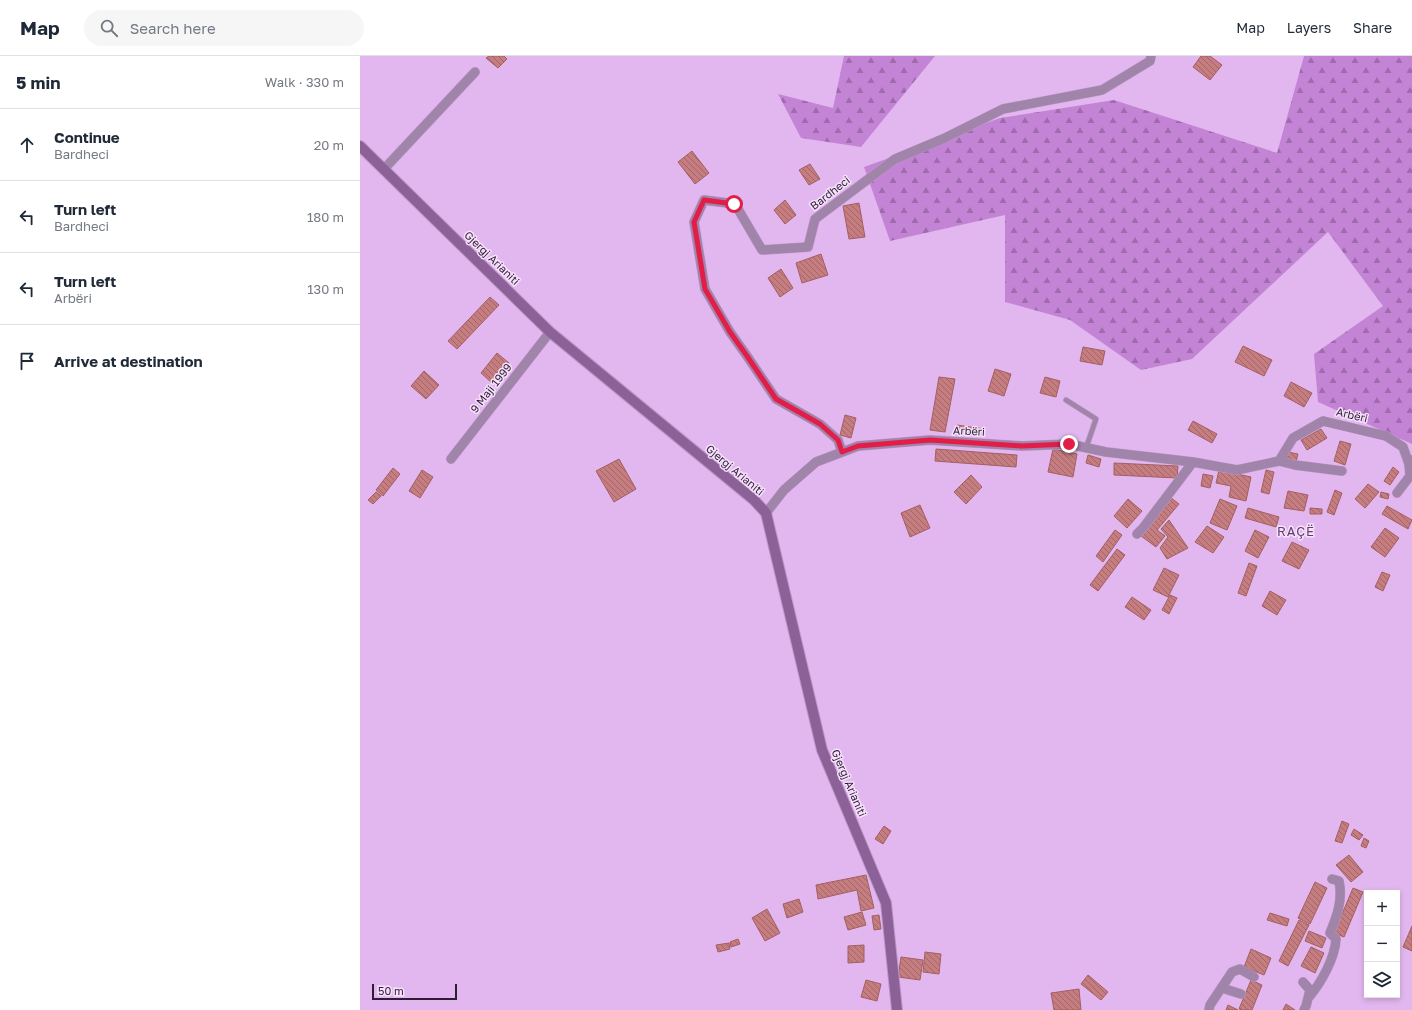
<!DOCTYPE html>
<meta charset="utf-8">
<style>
body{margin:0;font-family:"Golos Text",sans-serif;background:#f6f6f7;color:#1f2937}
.controls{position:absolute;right:12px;bottom:12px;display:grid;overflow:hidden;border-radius:0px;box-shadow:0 2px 6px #0003}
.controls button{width:36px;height:36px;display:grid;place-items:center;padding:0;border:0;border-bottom:1px solid #e0e1e3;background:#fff;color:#1f2937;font:20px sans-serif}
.scale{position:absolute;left:12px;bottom:10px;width:85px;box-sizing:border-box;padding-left:4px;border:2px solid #2e1e33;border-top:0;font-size:11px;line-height:14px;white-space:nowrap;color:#2e1e33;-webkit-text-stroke:3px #f7e1fd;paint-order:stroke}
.stop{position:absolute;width:12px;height:12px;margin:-9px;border:3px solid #e11d48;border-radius:50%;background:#fff}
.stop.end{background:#e11d48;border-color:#fff;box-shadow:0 1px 4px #0008}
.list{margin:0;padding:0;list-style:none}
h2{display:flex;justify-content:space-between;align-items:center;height:52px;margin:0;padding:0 16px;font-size:17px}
h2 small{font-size:13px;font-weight:400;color:#747a83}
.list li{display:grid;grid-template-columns:26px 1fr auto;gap:12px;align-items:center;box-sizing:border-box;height:72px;padding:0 16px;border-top:1px solid #e0e1e3}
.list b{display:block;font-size:15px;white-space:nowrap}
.list p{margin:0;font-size:13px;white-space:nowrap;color:#747a83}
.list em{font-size:13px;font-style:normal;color:#747a83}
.icon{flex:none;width:22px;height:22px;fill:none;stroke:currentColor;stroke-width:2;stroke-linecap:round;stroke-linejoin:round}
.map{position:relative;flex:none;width:1052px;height:954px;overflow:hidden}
header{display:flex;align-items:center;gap:24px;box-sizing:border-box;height:56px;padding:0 20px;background:#fff;border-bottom:1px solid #e0e1e3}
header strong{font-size:19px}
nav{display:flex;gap:22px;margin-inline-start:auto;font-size:14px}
.search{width:280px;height:36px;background:#f6f6f7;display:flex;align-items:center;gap:10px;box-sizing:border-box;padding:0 14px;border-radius:22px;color:#747a83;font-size:15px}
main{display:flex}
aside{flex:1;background:#fff}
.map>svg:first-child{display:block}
.forest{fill:url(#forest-firs)}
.building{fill:url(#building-back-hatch);stroke:#a35f61}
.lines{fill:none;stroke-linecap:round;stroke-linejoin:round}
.lane-casing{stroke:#be98c9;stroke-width:6}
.street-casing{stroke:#be98c9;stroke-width:10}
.secondary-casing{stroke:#be98c9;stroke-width:12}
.lane{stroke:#a084a9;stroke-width:4.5}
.street{stroke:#a084a9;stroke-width:9}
.secondary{stroke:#8b6198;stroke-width:10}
.route{stroke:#e11d48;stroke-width:5}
.labels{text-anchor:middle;stroke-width:3;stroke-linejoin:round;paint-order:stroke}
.street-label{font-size:11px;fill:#2e1e33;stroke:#f7e1fd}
.quarter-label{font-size:13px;letter-spacing:1px;fill:#633e6e;stroke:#f7e1fd}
</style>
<header>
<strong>Map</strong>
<div class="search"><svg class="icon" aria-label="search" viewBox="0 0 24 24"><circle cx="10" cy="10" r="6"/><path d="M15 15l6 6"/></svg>Search here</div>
<nav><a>Map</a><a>Layers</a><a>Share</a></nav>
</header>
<main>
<aside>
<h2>5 min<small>Walk · 330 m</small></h2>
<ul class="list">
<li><svg class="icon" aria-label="ahead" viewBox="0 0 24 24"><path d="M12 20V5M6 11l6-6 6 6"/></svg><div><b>Continue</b><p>Bardheci</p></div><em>20 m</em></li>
<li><svg class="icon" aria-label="left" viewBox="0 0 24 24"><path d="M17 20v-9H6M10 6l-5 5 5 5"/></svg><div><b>Turn left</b><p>Bardheci</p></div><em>180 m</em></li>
<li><svg class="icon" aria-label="left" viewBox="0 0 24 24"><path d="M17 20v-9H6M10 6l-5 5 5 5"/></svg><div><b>Turn left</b><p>Arbëri</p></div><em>130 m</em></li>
<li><svg class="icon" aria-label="arrive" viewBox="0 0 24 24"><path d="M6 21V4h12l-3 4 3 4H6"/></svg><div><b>Arrive at destination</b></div></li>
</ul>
</aside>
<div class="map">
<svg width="1052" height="954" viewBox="0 0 1052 954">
<defs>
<pattern id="forest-firs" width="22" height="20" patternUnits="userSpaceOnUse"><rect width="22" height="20" fill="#c384d5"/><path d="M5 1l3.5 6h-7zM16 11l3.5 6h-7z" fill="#9f6bad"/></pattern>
<pattern id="building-back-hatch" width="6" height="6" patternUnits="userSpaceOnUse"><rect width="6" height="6" fill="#c57d7f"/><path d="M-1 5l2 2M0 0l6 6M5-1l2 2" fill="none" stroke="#a06669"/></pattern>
</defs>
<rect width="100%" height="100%" fill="#e2b7ef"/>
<!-- forest -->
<path class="forest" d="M484 0H575L501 91 441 82 418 38 473 52Z
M944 0H1052V388L958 346 954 298 1023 250 968 176 832 303 781 314 710 264 645 246V159L530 185 504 111 640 62 754 44 917 97Z"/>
<!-- building -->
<path class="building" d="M129 0H144L147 3 138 12 126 2Z
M841 0H850L862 9 850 24 833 11Z
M332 95 349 117 335 128 318 106Z
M450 108 460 123 449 129 439 114Z
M425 144 436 159 425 168 414 154Z
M499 147 505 181 489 183 483 150Z
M461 198 468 219 442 227 436 207Z
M421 213 433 232 420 241 408 222Z
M130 241 139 249 97 293 88 285Z
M883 290 912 304 904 320 875 306Z
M723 291 745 295 742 309 720 305Z
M137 297 149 307 132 327 121 317Z
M635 313 651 318 644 340 628 335Z
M64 315 79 329 66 343 51 330Z
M579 321 595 323 585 376 570 374Z
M685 321 700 325 696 341 680 337Z
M931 326 952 337 944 351 924 340Z
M485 359 496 362 491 382 480 379Z
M833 365 857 378 852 387 828 374Z
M597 369 624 373 623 379 597 375Z
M961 373 967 382 947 394 941 384Z
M980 385 991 388 985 409 974 405Z
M576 393 657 399 656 411 575 405Z
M693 393 717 398 713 421 688 416Z
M928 396 938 398 936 406 927 404Z
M728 399 741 403 739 411 726 407Z
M259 403 276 433 254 446 236 415Z
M754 407 818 410 817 422 754 419Z
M1033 411 1039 416 1030 429 1024 425Z
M33 412 40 418 23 440 16 434Z
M62 414 73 421 60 442 49 435Z
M859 414 891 421 886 445 869 441 871 430 856 427Z
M906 414 914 416 909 438 901 436Z
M843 418 853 420 850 432 841 430Z
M611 419 622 431 606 448 594 436Z
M1008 428 1019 436 1005 452 995 443Z
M975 434 982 437 974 459 967 456Z
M928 435 948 439 944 455 924 452Z
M16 436 21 440 13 448 8 444Z
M1021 436 1029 438 1028 443 1020 441Z
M810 441 819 448 797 474 805 480 796 491 781 480Z
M768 443 782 455 767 472 754 460Z
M860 443 877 450 867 474 850 467Z
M560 449 570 472 550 481 541 457Z
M1027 450 1052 464 1048 473 1022 458Z
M888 452 919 461 916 471 885 462Z
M950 452 962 453V458H950Z
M809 464 828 492 807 503 800 492 808 481 801 473Z
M847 470 864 481 853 497 835 486Z
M1025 472 1039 482 1025 501 1011 491Z
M755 474 762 479 743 506 736 500Z
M895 474 909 481 898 502 885 495Z
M932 486 949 494 939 513 922 505Z
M757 493 765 499 738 535 730 529Z
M889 507 897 510 886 540 878 537Z
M804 512 819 519 808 541 793 534Z
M1022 516 1030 519 1023 535 1015 531Z
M910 535 926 544 917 559 902 550Z
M810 539 817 542 809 558 802 554Z
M772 541 791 554 784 564 765 551Z
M982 765 989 768 982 787 975 785Z
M524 770 531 775 523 788 515 783Z
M994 773 1003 779 999 784 991 779Z
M1004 782 1009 785 1006 792 1001 790Z
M989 799 1003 816 991 826 976 809Z
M506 819 514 852 501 855 497 834 458 843 456 829Z
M955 826 967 832 950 868 938 862Z
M993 832 1003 836 984 881 974 877Z
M439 843 443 856 427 862 423 848Z
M407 853 420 877 405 885 392 862Z
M502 856 506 869 488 874 484 861Z
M910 857 929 863 927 870 907 864Z
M519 859 521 873 514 874 512 860Z
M939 864 949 869 928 910 919 905Z
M1052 870V895L1043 891Z
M949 875 966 882 962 892 945 885Z
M378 883 380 888 371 891 370 886Z
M369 887 370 893 358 896 356 889Z
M504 889V906L488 907V890Z
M951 891 964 897 955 917 941 910Z
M891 893 911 902 904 919 884 911Z
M565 896 581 898 579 918 563 916Z
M541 901 563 904 560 924 538 921Z
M728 919 748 936 741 944 721 928Z
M506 924 521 928 517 945 501 941Z
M891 924 902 929 892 954H882L879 953Z
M719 933 721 954H694L691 937Z
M926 948 935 954H923Z
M868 949 878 954H866Z"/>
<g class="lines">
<!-- lane casing -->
<g class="lane-casing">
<path id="lane" d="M706 344 736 363 726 392"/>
</g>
<!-- street casing -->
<g class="street-casing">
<path id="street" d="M24 113 115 16
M482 396 478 384 460 368 416 343 387 300 370 276 345 233 334 166 344 144 375 148 402 194 448 191 455 163 535 103 585 82 643 53 742 34 790 5 791 0
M91 403 190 276
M919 405 933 382 963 365 1026 380 1043 391 1049 408 1052 404
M1037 437 1050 420 1049 408
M406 457 424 434 456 406 498 390 570 384 662 390 709 388 746 396 833 406 877 414 919 405 935 409 982 415
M777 478 783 472 833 406
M943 926 950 934 946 950 944 954
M862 932 881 938
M949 941C961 927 975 902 976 883L970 877C977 860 983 844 979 825L972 823
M849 954 850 949 872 916 880 913 894 921"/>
</g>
<!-- secondary casing -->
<g class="secondary-casing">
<path id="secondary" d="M0 90 190 276 394 444 406 457 462 694 526 847 537 954"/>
</g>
<!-- lane -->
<use href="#lane" class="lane"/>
<!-- street -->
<use href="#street" class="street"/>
<!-- secondary -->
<use href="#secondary" class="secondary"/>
</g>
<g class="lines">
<!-- route -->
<path class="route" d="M374 148 344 144 334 166 345 233 370 276 387 300 416 343 460 368 478 384 482 396 498 390 570 384 662 390 709 388"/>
</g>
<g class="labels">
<!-- street labels -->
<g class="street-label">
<text transform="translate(470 137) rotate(-38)" y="4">Bardheci</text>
<text transform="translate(132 202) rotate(44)" y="4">Gjergj Arianiti</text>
<text transform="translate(131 332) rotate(-52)" y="4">9 Maji 1999</text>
<text transform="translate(992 359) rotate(13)" y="4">Arbëri</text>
<text transform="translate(609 375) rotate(3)" y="4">Arbëri</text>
<text transform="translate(375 414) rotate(40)" y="4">Gjergj Arianiti</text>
<text transform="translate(489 727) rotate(67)" y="4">Gjergj Arianiti</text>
</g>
<!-- quarter labels -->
<g class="quarter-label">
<text x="936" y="480">RAÇË</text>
</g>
</g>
</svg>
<div class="controls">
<button>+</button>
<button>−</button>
<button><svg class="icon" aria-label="layers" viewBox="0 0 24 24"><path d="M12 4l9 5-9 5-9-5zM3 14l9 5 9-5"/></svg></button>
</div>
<div class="scale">50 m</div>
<div class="stop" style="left:374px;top:148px"></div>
<div class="stop end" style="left:709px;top:388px"></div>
</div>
</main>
